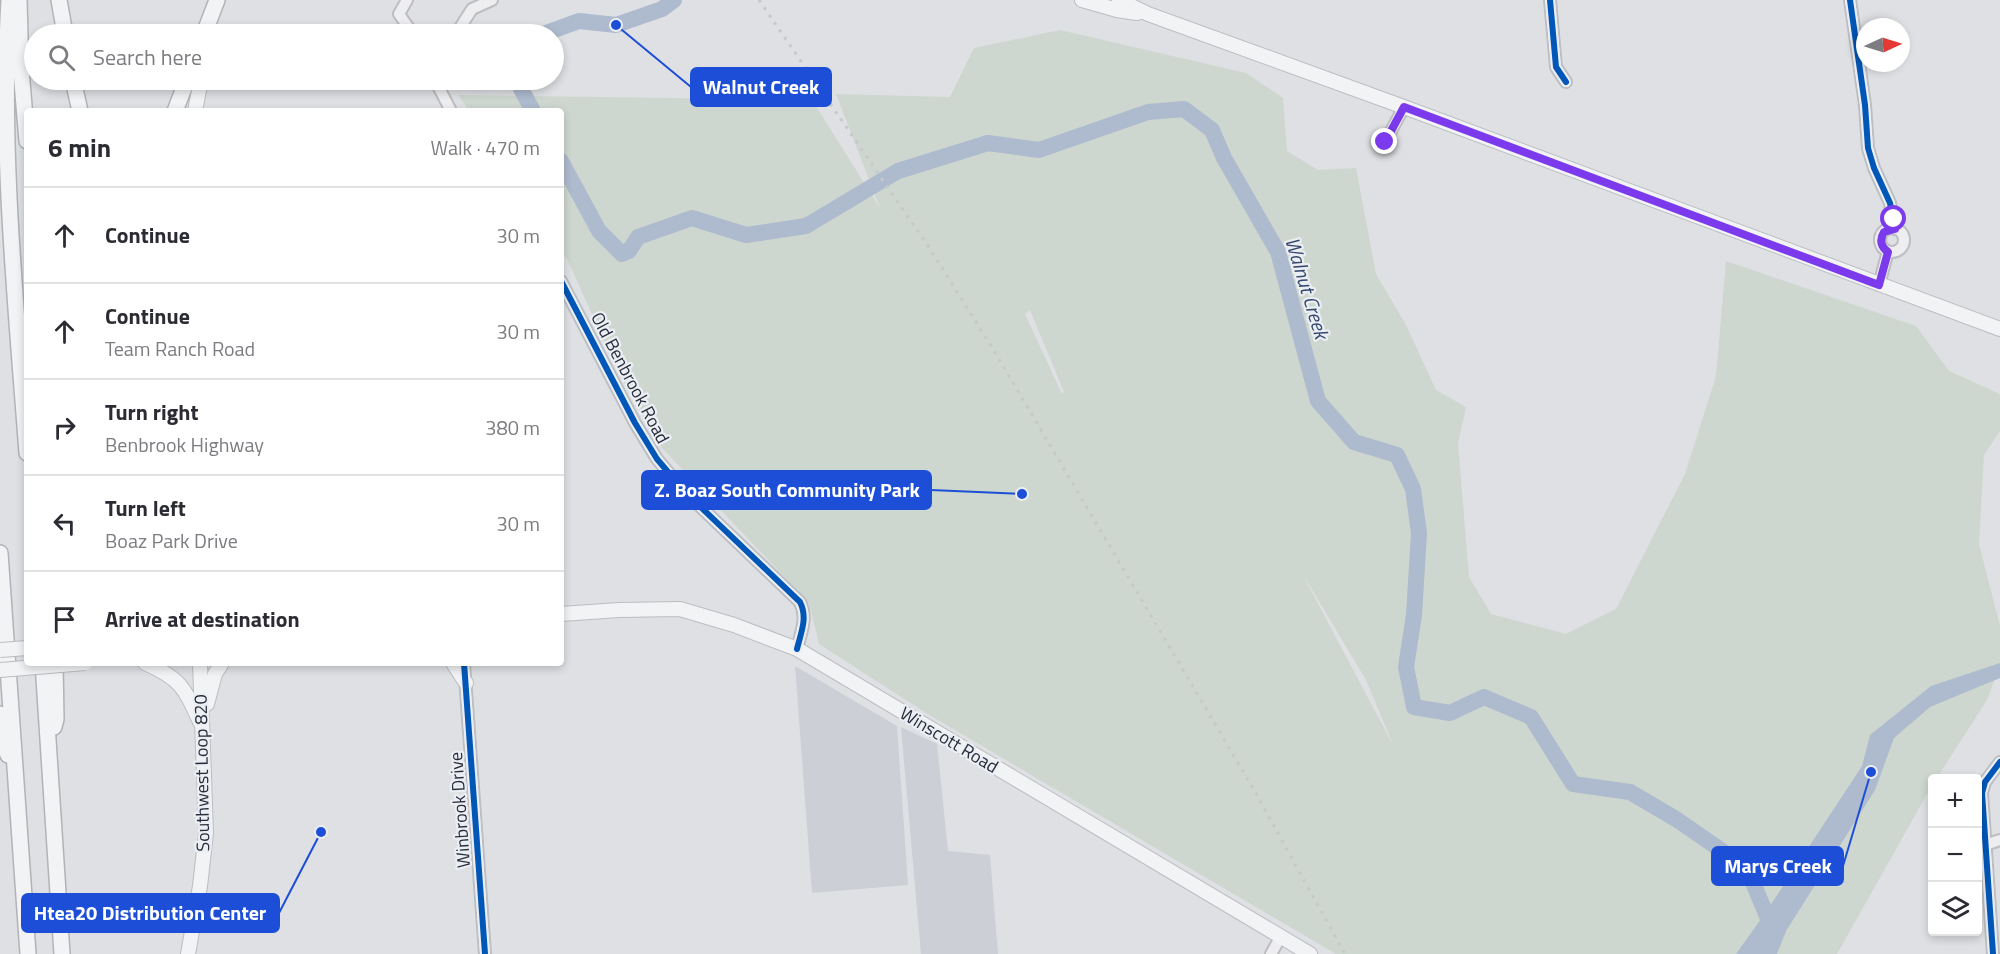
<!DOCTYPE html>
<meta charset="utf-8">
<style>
body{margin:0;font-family:"Titillium Web",sans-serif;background:#f2f2f3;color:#2b2b33}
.controls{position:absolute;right:18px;bottom:18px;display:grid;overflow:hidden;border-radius:6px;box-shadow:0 3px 9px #0003}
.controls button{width:54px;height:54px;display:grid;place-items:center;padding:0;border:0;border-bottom:2px solid #e1e1e2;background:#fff;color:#2b2b33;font:30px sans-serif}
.compass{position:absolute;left:1856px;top:18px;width:54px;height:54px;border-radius:50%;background:#fff;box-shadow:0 3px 9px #0003;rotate:86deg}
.stop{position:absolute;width:18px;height:18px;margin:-14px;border:4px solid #7c3aed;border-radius:50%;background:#fff}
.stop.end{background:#7c3aed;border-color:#fff;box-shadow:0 2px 6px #0008}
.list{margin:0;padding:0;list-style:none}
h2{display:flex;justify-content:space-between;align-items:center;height:78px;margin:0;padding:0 24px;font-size:26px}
h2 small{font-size:20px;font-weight:400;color:#7c7c81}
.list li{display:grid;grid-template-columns:39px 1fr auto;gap:18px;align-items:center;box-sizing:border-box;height:96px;padding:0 24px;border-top:2px solid #e1e1e2}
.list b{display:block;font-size:22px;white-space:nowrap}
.list p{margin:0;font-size:20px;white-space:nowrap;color:#7c7c81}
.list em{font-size:20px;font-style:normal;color:#7c7c81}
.icon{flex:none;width:33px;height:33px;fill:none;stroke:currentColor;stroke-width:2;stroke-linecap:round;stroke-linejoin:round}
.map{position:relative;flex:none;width:2000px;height:954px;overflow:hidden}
.search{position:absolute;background:#fff;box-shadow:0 3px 9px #0003;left:24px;top:24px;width:540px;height:66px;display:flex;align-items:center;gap:15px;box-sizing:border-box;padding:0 21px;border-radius:33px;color:#7c7c81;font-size:22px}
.panel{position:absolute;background:#fff;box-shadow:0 3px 9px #0003;left:24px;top:108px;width:540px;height:558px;border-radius:6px}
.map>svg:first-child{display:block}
.built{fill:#cdcfd6}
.green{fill:#ced7cf;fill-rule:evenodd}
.water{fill:#aebacd}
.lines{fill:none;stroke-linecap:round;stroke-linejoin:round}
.river{stroke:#aebacd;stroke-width:16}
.minor-casing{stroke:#bcbec1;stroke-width:14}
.major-casing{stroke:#bbbdc1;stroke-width:16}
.highway-casing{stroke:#b1b3b8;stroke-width:18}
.minor{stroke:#eeeef0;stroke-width:10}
.major{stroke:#f2f3f4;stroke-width:14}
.highway{stroke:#f2f3f4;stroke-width:15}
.rail{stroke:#c7c8cb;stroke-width:3;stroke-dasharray:3 6;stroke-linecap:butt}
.major-bridge-casing{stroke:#bbbdc1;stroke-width:16;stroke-linecap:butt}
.major-bridge{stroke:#f2f3f4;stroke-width:14}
.cycleway-casing{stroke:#ebeef3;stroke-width:10}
.cycleway{stroke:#0057b8;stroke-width:6}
.route{stroke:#7c3aed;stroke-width:8}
.labels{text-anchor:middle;stroke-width:4.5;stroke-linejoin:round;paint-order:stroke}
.street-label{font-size:18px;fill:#272c3b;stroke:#ebeef3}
.water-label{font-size:20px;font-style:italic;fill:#34476c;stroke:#ebeef3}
.leader{fill:none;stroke:#1d4ed8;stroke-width:2}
.callout-dot{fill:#1d4ed8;stroke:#ebeef3;stroke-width:2}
.callout{fill:#1d4ed8;stroke:#1d4ed8;stroke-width:2}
.callout-label{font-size:20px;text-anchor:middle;font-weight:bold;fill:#fff}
</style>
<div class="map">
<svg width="2000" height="954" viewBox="0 0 2000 954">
<rect width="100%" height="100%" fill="#dee0e3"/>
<!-- built -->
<path class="built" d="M795 666 897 726 908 885 812 893Z
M901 727 937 744 948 851 990 855 998 954H921Z"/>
<!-- green -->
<path class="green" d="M1060 30 1246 73 1283 98 1287 151 1318 170 1356 168 1376 274 1406 325 1436 390 1466 407 1458 443 1469 577 1491 614 1566 634 1616 609 1685 474 1716 376 1726 261 1916 326 1949 371 2000 394V431L1984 455 1979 544 2000 626V666L1987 700 1937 778H1932V785L1837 954H1336L926 713 819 644 809 603 662 448 619 374 567 259 561 250V111H469L458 95 812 100 880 208 836 94 950 97 974 48ZM1030 310 1064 392 1062 394 1025 314ZM1305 578 1366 680 1394 747 1305 579Z"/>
<!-- water -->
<path class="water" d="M2000 663V678L1930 707 1894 738 1875 790 1786 931 1777 954H1736L1766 912 1862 766 1870 735 1931 686Z"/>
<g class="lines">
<!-- river -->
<path class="river" d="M543 34 579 21 616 25 662 9 674 0
M522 80 521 89 533 111
M561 161 599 231 622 254 629 251 638 237 692 218 746 235 806 226 898 171 988 143 1039 150 1148 112 1184 109 1212 130 1224 158 1278 252 1318 401 1354 442 1397 455 1413 489 1419 533 1414 615 1406 667 1414 707 1450 713 1484 697 1531 717 1573 784 1630 792 1676 819 1747 868 1771 926"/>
<!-- minor casing -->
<g class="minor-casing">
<path id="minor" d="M407 0 399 14 413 34
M1550 0 1556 67 1566 82
M1850 0 1865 105 1868 148 1874 168 1890 203 1895 229
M456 34 472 9 492 0
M435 80 451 111
M1385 142 1404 107
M1880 240a12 12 0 1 1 24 0a12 12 0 1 1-24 0Z
M561 281 635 423 657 459 685 492 800 602C808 618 801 632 797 649
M1879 285 1888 251
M464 663 485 954
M1985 845 2000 840
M1271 954 1280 938
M1993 954 1982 793 1985 782 2000 762"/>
</g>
<!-- major casing -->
<g class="major-casing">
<path id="major" d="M1082 0 1117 10 1137 13
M1119 0 1148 14 1404 107 2000 329
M195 111 201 80
M561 614 619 610 680 609 734 625 797 649 1310 954
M145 663C181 679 184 687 200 722
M453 663 466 683
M207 704 215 674 222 663
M188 954 200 886 206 833 200 663"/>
</g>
<!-- highway casing -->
<g class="highway-casing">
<path id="highway" d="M9 0C0 151 16 303 27 453
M19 0 21 70 27 141
M59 0 65 34
M204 34 217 0
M73 80 80 111
M175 111 187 80
M0 553 28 954
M43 663 62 954
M0 714 2 738 8 755
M54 727 56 719 55 663"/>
</g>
<!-- minor -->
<use href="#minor" class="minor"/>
<!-- major -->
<use href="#major" class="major"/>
<!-- highway -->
<use href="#highway" class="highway"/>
<!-- rail -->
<path class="rail" d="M759 0 930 249 993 349 1250 783 1345 954"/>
<!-- major-bridge casing -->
<g class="major-bridge-casing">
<path id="major-bridge" d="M0 650 27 648
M0 670 85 663"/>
</g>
<!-- major-bridge -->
<use href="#major-bridge" class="major-bridge"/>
<!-- cycleway casing -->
<g class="cycleway-casing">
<path id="cycleway" d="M1550 0 1556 67 1566 82
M1850 0 1865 105 1868 148 1874 168 1890 203 1895 229
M561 281 635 423 657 459 685 492 800 602C808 618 801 632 797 649
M464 663 485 954
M1993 954 1982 793 1985 782 2000 762"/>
</g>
<!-- cycleway -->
<use href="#cycleway" class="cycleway"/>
</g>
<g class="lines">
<!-- route -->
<path class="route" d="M1385 142 1404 107 1879 285 1888 252C1881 247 1879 240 1884 232L1895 229 1894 219"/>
</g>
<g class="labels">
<!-- street labels -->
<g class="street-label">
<text transform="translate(630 378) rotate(62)" y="6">Old Benbrook Road</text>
<text transform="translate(949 740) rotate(31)" y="6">Winscott Road</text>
<text transform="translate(202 773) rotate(-91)" y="6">Southwest Loop 820</text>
<text transform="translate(460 810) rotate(-94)" y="6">Winbrook Drive</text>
</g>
<!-- water labels -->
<g class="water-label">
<text transform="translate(1307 288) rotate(73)" y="7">Walnut Creek</text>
</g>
</g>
<!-- callouts -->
<path class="leader" d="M616 25L691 87M1022 494L931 490M1871 772L1843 866M321 832L279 913"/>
<g class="callout-dot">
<circle cx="616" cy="25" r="6"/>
<circle cx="1022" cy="494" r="6"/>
<circle cx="1871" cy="772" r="6"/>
<circle cx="321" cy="832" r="6"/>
</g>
<g class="callout">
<rect x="691" y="68" width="140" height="38" rx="6"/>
<rect x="642" y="471" width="289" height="38" rx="6"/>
<rect x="1712" y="847" width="131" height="38" rx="6"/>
<rect x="22" y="894" width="257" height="38" rx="6"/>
</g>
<g class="callout-label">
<text x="761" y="94">Walnut Creek</text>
<text x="787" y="497">Z. Boaz South Community Park</text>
<text x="1778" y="873">Marys Creek</text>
<text x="150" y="920">Htea20 Distribution Center</text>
</g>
</svg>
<div class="controls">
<button>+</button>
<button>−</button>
<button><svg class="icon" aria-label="layers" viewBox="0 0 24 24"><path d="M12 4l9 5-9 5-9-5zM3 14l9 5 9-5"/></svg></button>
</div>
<svg class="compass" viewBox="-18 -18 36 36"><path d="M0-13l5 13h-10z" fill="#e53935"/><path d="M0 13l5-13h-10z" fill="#7c7c81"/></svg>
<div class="stop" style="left:1894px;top:219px"></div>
<div class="stop end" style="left:1385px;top:142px"></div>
<div class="search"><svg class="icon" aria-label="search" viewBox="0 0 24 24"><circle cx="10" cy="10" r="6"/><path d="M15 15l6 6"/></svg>Search here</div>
<section class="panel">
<h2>6 min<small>Walk · 470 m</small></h2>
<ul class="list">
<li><svg class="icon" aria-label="ahead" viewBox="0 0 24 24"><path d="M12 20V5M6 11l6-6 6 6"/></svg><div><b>Continue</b></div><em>30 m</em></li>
<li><svg class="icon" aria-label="ahead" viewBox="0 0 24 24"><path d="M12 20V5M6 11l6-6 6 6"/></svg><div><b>Continue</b><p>Team Ranch Road</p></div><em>30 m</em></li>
<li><svg class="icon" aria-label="right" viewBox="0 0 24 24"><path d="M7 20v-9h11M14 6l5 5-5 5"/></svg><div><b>Turn right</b><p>Benbrook Highway</p></div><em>380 m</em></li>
<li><svg class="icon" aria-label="left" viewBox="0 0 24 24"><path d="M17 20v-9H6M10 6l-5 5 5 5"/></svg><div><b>Turn left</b><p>Boaz Park Drive</p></div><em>30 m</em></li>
<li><svg class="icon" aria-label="arrive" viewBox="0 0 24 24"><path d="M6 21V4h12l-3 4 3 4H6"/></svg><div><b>Arrive at destination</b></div></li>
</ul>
</section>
</div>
